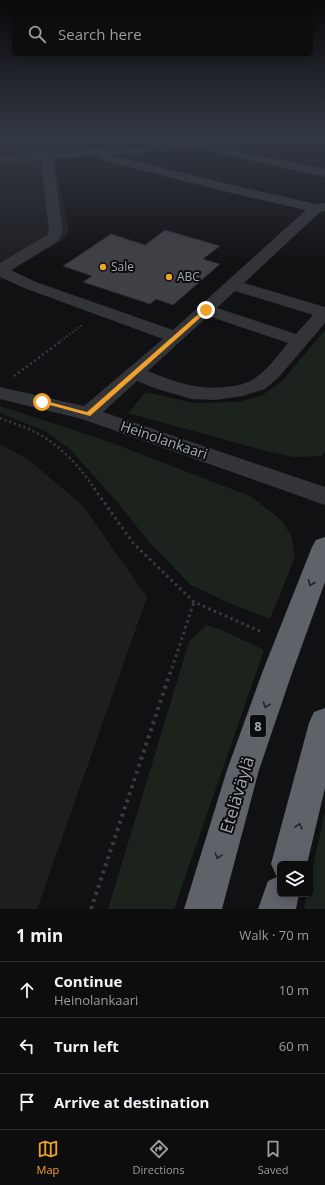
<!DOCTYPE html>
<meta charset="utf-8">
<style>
body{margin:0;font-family:"Open Sans",sans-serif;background:#161617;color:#f1f3f6}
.controls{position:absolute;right:12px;bottom:12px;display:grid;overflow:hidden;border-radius:6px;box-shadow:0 2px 10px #0003}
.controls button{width:36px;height:36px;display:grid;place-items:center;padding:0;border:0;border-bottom:1px solid #2d2d2e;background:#0d0d0e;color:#f1f3f6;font:20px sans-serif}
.stop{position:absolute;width:12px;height:12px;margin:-9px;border:3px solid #f1a12b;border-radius:50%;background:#fff}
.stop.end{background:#f1a12b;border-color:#fff;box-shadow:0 1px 4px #0008}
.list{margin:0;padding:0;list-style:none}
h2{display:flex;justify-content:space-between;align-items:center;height:52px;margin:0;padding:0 16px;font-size:17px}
h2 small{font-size:13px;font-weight:400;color:#9a9c9e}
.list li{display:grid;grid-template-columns:26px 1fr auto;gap:12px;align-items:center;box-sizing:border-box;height:56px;padding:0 16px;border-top:1px solid #2d2d2e}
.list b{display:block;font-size:15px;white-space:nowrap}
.list p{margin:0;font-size:13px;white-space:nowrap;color:#9a9c9e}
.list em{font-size:13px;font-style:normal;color:#9a9c9e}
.icon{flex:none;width:22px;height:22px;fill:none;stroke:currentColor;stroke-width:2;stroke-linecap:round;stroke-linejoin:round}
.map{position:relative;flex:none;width:325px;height:909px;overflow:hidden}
.search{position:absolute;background:#0d0d0e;box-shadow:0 2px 10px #0003;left:12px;right:12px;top:12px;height:44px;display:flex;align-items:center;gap:10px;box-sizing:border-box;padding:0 14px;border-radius:6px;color:#9a9c9e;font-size:15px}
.sheet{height:220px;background:#0d0d0e}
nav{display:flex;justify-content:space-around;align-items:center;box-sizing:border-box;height:56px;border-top:1px solid #2d2d2e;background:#0d0d0e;font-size:11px;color:#9a9c9e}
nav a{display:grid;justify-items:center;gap:2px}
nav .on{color:#f1a12b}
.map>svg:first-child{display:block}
.built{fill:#1d1e20}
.green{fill:#1c231c}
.building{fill:#404146;stroke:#2b2c2f}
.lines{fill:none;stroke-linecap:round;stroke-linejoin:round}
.path-far3{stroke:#383b3f;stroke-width:2;stroke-dasharray:1.5 2;stroke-linecap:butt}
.path-far2{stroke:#383b3f;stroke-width:2.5;stroke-dasharray:2 3;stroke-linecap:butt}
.path-far1{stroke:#383b3f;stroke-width:3;stroke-dasharray:2.5 3.5;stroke-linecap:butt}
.path{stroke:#383b3f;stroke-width:4;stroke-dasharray:3 4.5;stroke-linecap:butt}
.minor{fill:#323438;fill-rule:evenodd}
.highway{fill:#5e6269;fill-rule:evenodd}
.oneway{stroke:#202225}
.route{fill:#f1a12b}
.poi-dot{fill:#f1a12b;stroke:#0c0c0e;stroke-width:1.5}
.labels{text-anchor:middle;stroke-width:4;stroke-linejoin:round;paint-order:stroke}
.far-poi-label{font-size:12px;fill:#a3a9b4;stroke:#0c0c0e;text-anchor:start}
.shield{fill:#0c0c0e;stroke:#767a82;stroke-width:1}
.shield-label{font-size:13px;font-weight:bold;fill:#a3a9b4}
.street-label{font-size:14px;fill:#a3a9b4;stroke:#0c0c0e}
.near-street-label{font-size:17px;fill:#a3a9b4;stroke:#0c0c0e}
</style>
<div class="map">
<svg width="325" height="909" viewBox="0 0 325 909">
<rect width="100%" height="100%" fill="#111113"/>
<!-- built -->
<path class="built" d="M51 144 69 231 63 240 17 267 0 280V147Z
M0 444 29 460 83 506 147 597 37 909H0Z"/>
<!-- green -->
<path class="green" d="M18 137H175V138L13 146Z
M325 330V452L321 456 294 457 266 451 128 413 146 392 193 403 237 402 261 396 282 381Z
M0 406 107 441 252 497 280 519 291 535 295 557 270 619 229 603 191 585 150 543 119 504 70 449 45 431 0 413Z
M206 625 222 630 264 650 174 909H108L189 642Z
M325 811V909H304L307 894H310V881Z"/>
<!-- building -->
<path class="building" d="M165 230 220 246 203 259 220 264 173 305 156 299 150 304 83 282 92 276 63 266 111 234 145 245Z"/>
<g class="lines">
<!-- path-far3 -->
<path class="path-far3" d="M58 343 82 325"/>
<!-- path-far2 -->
<path class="path-far2" d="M14 376 60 342
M0 418C12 423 26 427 37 433 61 446 80 467 95 489"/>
<!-- path-far1 -->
<path class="path-far1" d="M94 488 133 543 194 602 262 632
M170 674 194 602"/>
<!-- path -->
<path class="path" d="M91 909 170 673"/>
<!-- minor -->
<path class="minor" d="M195 142 325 169V177L195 148 111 155 232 185 316 204 325 203V211L320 212 244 283 325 307V323L279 377 265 389 243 396 215 400 192 399 157 389 137 381 103 412 325 487V505L82 419 0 399V387L84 406 163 339 24 288 0 277V263L47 235 49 232 41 160 0 163V155ZM101 155 100 157 102 160 231 193 306 210 173 330 36 282 11 270 58 241 63 232 53 159ZM235 291 313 315 296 334 217 308ZM208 316 288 343C277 356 266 372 252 380 244 385 233 386 225 387 196 390 175 382 148 371Z"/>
<!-- highway -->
<path class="highway" d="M325 537V582L292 673 259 770 222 909H184L227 770 262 673 312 547 316 540Z
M325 708V788L307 864H280V894H299L296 909H258L268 881 277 877 271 864 309 723 314 712Z"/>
</g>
<!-- one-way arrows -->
<defs><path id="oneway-chevron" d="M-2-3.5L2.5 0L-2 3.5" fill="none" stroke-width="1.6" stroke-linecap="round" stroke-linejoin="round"/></defs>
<g class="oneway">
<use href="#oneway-chevron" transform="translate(311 583) rotate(112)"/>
<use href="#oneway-chevron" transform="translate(266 705) rotate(109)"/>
<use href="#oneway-chevron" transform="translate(299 826) rotate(-76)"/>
<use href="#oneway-chevron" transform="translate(218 856) rotate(106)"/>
</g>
<!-- sky -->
<linearGradient id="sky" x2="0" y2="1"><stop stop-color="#09090a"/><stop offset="0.52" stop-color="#323844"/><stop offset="1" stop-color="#323844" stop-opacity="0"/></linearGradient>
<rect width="325" height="265" fill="url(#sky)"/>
<!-- route -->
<path class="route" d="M204 309 209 310 90 416 39 402 42 400 87 412Z"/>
<!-- markers -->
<g class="poi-dot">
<circle cx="103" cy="267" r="4"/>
<circle cx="169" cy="277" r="4"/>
</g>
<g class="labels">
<!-- far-poi labels -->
<g class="far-poi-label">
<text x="111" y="271">Sale</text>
<text x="177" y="281">ABC</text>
</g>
<!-- shield labels -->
<rect class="shield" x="250" y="715" width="16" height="22" rx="3"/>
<g class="shield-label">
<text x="258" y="731">8</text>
</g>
<!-- street labels -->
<g class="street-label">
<text transform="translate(164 440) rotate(19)" y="5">Heinolankaari</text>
</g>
<!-- near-street labels -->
<g class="near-street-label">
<text transform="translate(237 795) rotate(-73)" y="6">Eteläväylä</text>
</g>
</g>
</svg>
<div class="controls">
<button><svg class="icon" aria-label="layers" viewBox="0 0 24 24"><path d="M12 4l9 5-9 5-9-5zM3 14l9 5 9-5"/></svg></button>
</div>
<div class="stop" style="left:42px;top:402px"></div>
<div class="stop end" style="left:206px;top:310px"></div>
<div class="search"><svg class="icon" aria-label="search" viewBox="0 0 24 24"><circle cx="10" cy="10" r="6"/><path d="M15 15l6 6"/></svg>Search here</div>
</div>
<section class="sheet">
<h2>1 min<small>Walk · 70 m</small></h2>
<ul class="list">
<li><svg class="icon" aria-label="ahead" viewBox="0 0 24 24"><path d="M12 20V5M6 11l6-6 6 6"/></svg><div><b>Continue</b><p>Heinolankaari</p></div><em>10 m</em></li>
<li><svg class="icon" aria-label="left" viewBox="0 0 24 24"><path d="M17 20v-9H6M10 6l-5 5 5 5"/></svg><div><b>Turn left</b></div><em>60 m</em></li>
<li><svg class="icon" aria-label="arrive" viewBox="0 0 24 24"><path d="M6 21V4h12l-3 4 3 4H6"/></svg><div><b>Arrive at destination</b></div></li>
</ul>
</section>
<nav>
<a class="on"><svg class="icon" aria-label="map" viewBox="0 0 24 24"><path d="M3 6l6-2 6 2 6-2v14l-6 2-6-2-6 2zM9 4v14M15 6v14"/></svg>Map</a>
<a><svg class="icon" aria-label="directions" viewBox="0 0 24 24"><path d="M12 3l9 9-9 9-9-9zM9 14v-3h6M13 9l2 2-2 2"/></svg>Directions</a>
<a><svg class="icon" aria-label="saved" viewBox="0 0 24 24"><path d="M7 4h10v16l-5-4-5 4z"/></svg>Saved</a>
</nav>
